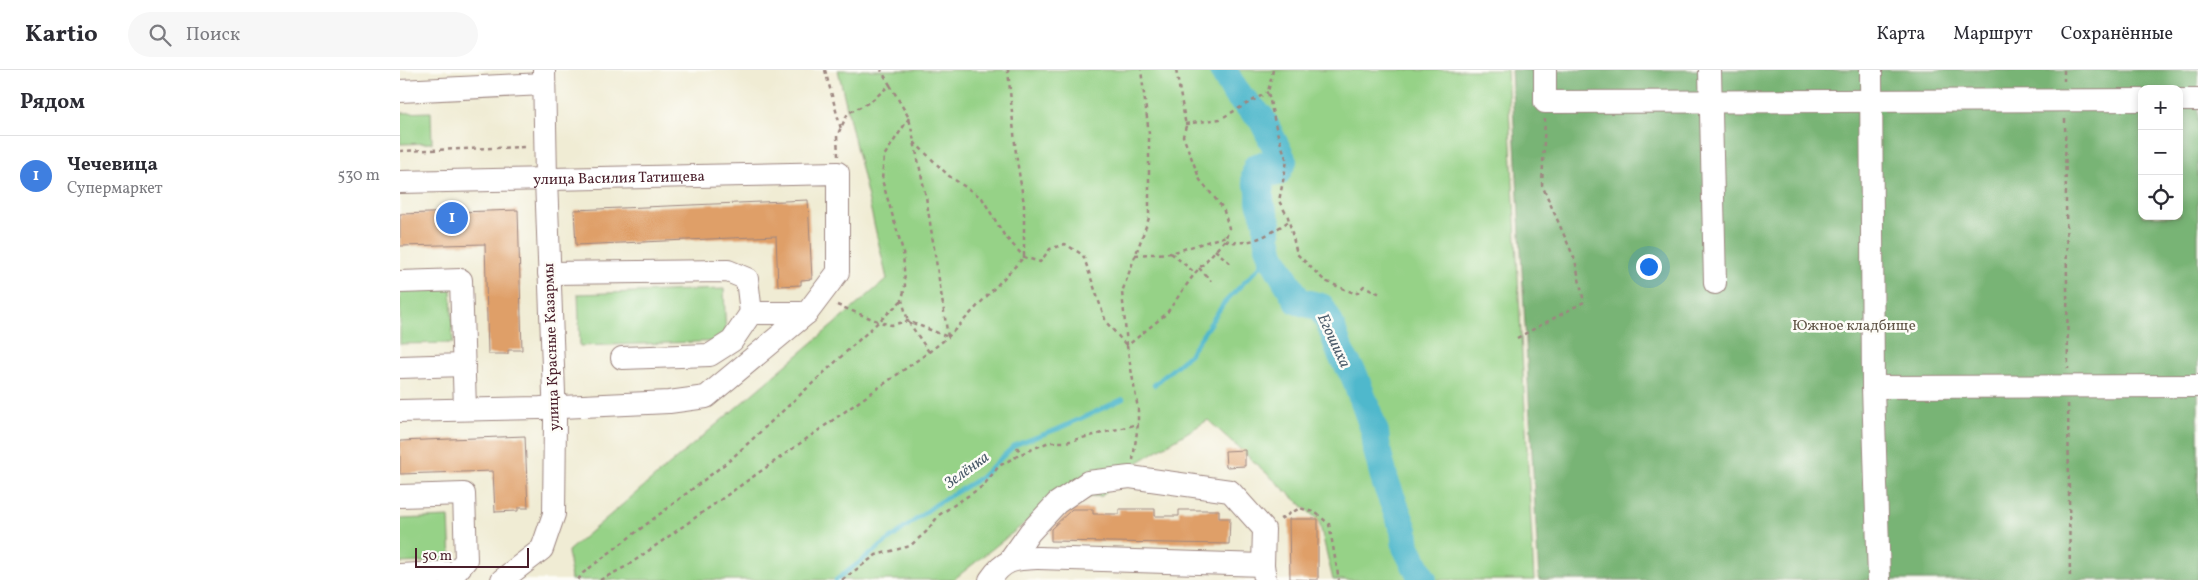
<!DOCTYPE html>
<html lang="ru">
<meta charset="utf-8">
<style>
body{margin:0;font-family:Vollkorn,serif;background:#f7f7f7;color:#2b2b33}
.controls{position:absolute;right:15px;top:15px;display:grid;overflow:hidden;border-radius:10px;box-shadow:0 2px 8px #0003}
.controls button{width:45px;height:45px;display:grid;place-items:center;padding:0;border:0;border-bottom:1px solid #e1e1e2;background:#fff;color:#2b2b33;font:25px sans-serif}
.scale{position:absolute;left:15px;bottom:12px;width:114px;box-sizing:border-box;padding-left:5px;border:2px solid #4a1f2b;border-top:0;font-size:14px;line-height:18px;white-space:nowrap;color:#4a1f2b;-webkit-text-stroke:4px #fdfcf7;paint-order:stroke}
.you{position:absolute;left:1248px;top:196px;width:18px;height:18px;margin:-12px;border:4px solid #fff;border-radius:50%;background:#1a73e8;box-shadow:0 0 0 8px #1a73e833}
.badge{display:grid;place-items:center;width:32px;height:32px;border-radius:50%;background:#c8321e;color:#fff;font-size:16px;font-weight:700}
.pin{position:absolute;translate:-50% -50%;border:2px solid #fff;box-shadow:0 1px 5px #0006}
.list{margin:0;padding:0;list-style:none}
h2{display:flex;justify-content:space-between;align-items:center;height:65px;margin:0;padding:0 20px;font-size:21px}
h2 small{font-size:16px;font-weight:400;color:#7c7c81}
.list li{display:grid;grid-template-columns:32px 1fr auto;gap:15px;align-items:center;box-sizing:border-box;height:80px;padding:0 20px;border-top:1px solid #e1e1e2}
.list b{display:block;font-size:19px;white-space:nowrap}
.list p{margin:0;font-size:16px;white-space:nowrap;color:#7c7c81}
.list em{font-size:16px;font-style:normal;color:#7c7c81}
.icon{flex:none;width:28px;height:28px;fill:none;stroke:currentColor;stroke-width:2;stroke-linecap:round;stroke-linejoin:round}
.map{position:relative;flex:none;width:1798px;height:510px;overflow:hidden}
header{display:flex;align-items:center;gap:30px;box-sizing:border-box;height:70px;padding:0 25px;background:#fff;border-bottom:1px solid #e1e1e2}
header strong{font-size:24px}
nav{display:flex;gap:28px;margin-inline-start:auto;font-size:18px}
.search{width:350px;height:45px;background:#f7f7f7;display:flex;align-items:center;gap:12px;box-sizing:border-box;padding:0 18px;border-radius:28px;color:#7c7c81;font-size:19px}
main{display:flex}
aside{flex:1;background:#fff}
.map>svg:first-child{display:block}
.green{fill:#96d287;stroke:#707859}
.forest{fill:#78b474;stroke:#616a50;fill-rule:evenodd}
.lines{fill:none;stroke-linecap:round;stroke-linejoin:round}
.stream{stroke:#4fb8cc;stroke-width:4.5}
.river{stroke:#4fb8cc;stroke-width:28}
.building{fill:#df9f67}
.minor-casing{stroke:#9d8680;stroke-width:24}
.path{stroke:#9d8680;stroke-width:2.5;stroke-dasharray:4 4;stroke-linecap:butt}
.minor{stroke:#fff;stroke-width:22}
.labels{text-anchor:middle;stroke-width:5;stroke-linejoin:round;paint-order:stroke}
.street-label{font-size:15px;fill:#4a1f2b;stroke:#fdfcf7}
.park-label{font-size:15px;fill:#615547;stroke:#fdfcf7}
.water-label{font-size:16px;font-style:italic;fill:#4c5c6b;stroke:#fdfcf7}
</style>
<header>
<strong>Kartio</strong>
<div class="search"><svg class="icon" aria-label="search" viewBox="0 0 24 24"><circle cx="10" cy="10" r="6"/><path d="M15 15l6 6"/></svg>Поиск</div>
<nav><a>Карта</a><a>Маршрут</a><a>Сохранённые</a></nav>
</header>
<main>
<aside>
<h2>Рядом<small></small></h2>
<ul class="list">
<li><span class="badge" style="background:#3f7fe0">1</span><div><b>Чечевица</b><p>Супермаркет</p></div><em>530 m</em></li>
</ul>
</aside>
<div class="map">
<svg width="1798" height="510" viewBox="0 0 1798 510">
<rect width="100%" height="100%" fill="#fdfcf7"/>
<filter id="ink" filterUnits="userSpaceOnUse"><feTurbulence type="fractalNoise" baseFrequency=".02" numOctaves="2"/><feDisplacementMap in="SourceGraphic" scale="10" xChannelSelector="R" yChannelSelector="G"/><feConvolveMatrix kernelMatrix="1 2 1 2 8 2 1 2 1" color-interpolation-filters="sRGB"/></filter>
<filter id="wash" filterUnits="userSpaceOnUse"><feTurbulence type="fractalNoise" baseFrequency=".0096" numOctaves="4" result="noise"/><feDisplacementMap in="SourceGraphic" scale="20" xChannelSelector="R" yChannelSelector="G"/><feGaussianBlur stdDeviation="1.12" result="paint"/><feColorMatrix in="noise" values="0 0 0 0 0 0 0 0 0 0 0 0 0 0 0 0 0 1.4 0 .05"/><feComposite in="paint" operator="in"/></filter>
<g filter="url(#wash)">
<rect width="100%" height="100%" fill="#f0ecd4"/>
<!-- green -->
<path class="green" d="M438 0H1107L1134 510H933L919 451 808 350 730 397 702 426 654 430 553 510H171L168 481 487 209Z
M31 42 32 73 0 74V43Z
M51 218 53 273 0 274V219Z
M324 219 326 271 180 276 178 224Z
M49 447 51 491 0 493V449Z"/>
<!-- forest -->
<path class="forest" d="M1111 0H1798V510H1139ZM1742 19H1779V146H1742Z"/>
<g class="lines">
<!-- stream -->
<path class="stream" d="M754 315 789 285 824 233 871 185
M436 510 535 435 580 408 615 375 658 359 723 329"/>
<!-- river -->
<path class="river" d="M823 0 836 23 862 49 883 91 877 102 864 95 857 97 855 107 860 119V132L867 152V168L871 185 898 231 921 237 931 256 941 284 954 305 975 362 977 380 985 411 1004 460 1006 477 1023 510"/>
</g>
<g id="blocks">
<!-- building -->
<path class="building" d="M408 130 412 209 401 210V215L378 216 376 166 176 175 174 140Z
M118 140 122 280H108V284H88L85 174 0 176V144Z
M125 366 128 438H118V441L95 442 93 401 0 404V371Z
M845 380V396L826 397 825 381Z
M672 439H693V444H719V439H755V446H779V440H819V448H830L829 474 651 471V459Z
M889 449H918V510L890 509Z"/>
</g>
</g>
<g filter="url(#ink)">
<use href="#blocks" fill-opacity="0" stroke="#9d8680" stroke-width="1"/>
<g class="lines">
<!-- minor casing -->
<g class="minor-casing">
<g id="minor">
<path d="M1145 0V32L1742 30"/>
<path d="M1310 0 1315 213"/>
<path d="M1471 0 1473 317 1479 510"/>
<path d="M0 21 144 14"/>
<path d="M1779 30H1798"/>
<path id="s1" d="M0 112 438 103V202L407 243"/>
<path d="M0 212 61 210 65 339"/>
<path d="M222 288 310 285 332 271 351 243"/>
<path d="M0 297 64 295"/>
<path d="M1473 317 1798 316"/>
<path d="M0 341 140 338 269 332 306 327 407 243H351L347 209 328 201 149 203"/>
<path d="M0 426 64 424 66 490 56 502 0 505"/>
<path d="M611 489 630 462 657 433 688 412 730 407 830 421 864 459 863 495"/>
<path d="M102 510 142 479 154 444 155 350 146 109 144 0"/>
<path d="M590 510C604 489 614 489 638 488L863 495 865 509"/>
</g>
</g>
<!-- path -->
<path class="path" d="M425 0 441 59
M873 0 868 22 877 62 887 91 879 131 888 147 897 184 925 211 956 224 964 216 982 225
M1664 0V11
M490 15 509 48 526 127 548 267
M509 48 484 86 482 110 503 181 505 216 502 230 508 251 529 282
M1665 49 1668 299
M785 54 820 49 868 22
M514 72 549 106 582 128 604 165 624 187 640 192 650 179 665 174 683 185 706 252 727 276
M0 81 127 77
M438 86 437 66 448 43 470 32 490 15 481 0
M825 170C848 178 870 164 889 151
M815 180 831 194
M771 183 795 203
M735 185 771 183 826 166
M799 198 811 211
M437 235 480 252 491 255 508 251 548 267
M1117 268 1184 232 1175 190 1142 115 1145 49
M727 275 722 222 749 148V64L741 0
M1668 334 1670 510
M617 377 621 384
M733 390 738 354V339L727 276 766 244 795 203 825 170 829 158 823 138 800 110 783 66 786 56 776 0
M880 449 900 438 916 443 929 454 939 510
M178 510 183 503 330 390 502 230
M200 510 227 496 529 282 548 267 624 187V134L616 84 608 0
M442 510 476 485 510 476 526 462 539 445 583 416 599 396 621 384 649 372H666L738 354"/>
<!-- minor -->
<use href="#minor" class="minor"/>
</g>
</g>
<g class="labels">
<!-- street labels -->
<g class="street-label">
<text dy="5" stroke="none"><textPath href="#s1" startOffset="219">улица Василия Татищева</textPath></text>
<text transform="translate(151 277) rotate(-92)" y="5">улица Красные Казармы</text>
</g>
<!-- park labels -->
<g class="park-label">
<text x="1454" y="260">Южное кладбище</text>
</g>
<!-- water labels -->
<g class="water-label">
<text transform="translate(935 270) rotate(65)" y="6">Егошиха</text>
<text transform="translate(566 399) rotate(-36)" y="6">Зелёнка</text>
</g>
</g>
</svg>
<div class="controls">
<button>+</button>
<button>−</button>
<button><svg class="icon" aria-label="locate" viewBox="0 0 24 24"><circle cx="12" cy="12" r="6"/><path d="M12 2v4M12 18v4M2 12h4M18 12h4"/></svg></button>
</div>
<div class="scale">50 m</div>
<div class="you"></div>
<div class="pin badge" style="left:52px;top:148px;background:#3f7fe0">1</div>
</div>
</main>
